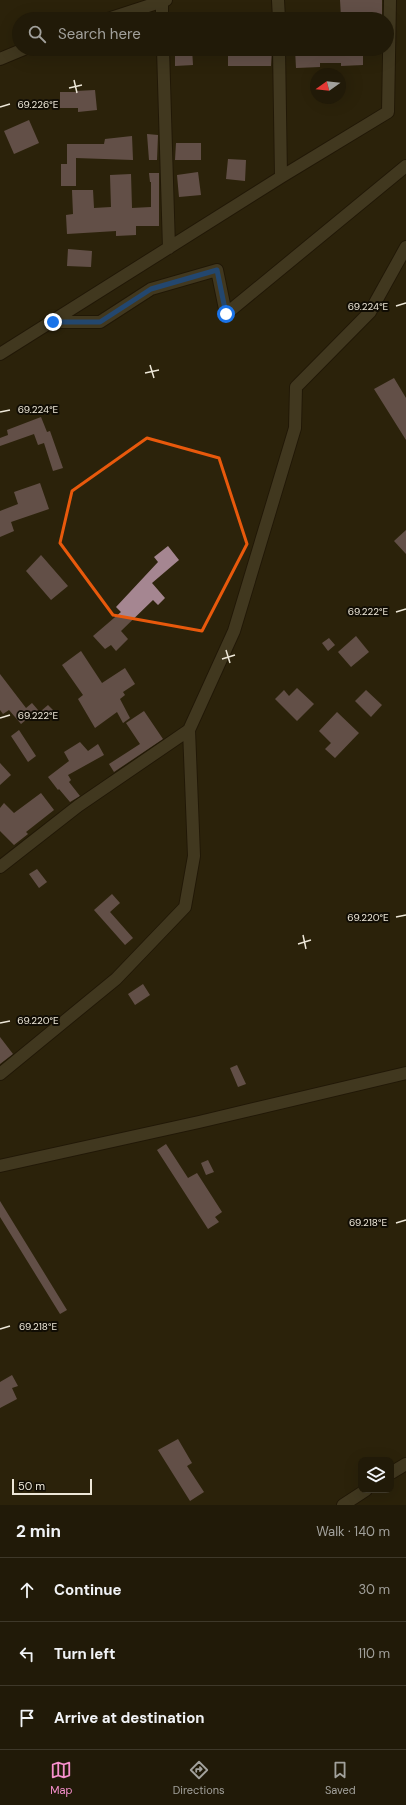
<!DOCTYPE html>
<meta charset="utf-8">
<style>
body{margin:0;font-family:"DM Sans",sans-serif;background:#292312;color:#f1f3f6}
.controls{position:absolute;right:12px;bottom:12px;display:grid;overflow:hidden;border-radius:8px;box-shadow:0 4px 16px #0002}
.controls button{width:36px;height:36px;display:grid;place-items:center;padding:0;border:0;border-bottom:1px solid #3e3829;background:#211a08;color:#f1f3f6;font:20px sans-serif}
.compass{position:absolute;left:310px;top:68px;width:36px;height:36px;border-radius:50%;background:#211a08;box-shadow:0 4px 16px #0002;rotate:255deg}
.scale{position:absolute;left:12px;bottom:10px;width:80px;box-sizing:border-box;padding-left:4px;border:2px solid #ede7d8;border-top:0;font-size:11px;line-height:14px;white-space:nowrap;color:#ede7d8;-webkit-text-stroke:3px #110d04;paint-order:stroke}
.stop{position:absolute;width:12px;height:12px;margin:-9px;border:3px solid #1a73e8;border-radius:50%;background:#fff}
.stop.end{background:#1a73e8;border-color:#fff;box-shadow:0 1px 4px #0008}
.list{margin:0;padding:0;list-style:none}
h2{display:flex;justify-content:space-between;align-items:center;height:52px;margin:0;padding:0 16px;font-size:17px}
h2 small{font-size:13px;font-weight:400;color:#a2a19c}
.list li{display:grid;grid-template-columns:26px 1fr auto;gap:12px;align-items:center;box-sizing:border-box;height:64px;padding:0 16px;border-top:1px solid #3e3829}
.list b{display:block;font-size:15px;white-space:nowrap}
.list em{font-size:13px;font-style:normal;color:#a2a19c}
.icon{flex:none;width:22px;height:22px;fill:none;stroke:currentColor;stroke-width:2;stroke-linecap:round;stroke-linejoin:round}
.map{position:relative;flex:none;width:406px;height:1505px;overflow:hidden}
.search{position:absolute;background:#211a08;box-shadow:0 4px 16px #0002;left:12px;right:12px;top:12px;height:44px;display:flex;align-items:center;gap:10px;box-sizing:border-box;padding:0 14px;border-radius:22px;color:#a2a19c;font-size:15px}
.sheet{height:244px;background:#211a08}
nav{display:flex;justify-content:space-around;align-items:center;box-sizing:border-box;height:56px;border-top:1px solid #3e3829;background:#211a08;font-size:11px;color:#a2a19c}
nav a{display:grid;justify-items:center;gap:2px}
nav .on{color:#f790cd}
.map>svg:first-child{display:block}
.building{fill:#a58691}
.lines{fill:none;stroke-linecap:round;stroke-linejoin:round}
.minor-casing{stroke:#150c00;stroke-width:14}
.minor{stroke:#5c5239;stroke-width:12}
.route{stroke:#1a73e8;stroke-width:5}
.marked{fill:none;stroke:#e8590c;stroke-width:3;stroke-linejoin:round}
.ticks{fill:none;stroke:#ede7d8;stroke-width:1.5}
.ticks-label{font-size:10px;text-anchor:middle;fill:#ede7d8;stroke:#110d04;stroke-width:4;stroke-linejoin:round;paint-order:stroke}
</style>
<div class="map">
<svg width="406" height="1505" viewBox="0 0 406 1505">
<rect width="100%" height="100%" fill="#2c230b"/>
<!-- building -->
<path class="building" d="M340 0H382V17H341Z
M175 49H192L193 65 175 66Z
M228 49H272L271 66H228Z
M295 49H363V65L341 66V63H320V67L296 68Z
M95 90 97 110 78 112V108H60V92H77L76 91Z
M29 120 39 143 14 154 4 131Z
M147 134 158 135 157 160H149Z
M132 136 133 160 76 158V186H61V164H67V144H104L105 139Z
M176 143H201V160H175Z
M228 159 246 160 245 181 226 179Z
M198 172 201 195 179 197 177 175Z
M149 173H159V226H136V235L116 236V231L67 234 66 215 73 214 72 190H93L94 208 111 207 110 175 131 174 132 208 151 207V182H150Z
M68 249 92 251 91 267 67 266Z
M394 378 406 398V440L374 389Z
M41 417 47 432 50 431 63 468 53 471 44 443 38 445 34 434 0 446V438L8 435 7 430Z
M40 483 49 509 11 522 14 531 0 537V511L18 504 14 492Z
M406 530V554L394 541Z
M168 546 179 560 152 583 165 598 158 605 153 600 121 631 128 639 116 651 111 645 105 649 93 636 121 612 116 607 158 562 154 557Z
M41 555 68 586 51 600 26 571Z
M356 636 369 652 351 667 338 652Z
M329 638 335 645 328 651 322 643Z
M81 651 102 683 125 668 135 684 123 692 125 695 120 699 130 718 123 723 117 712 95 728 78 699 83 695 62 665Z
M0 674 26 708 32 703 38 710 21 724 9 710 3 714 0 710Z
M297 688 314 704 297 721 275 699 284 690 289 696Z
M366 690 382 705 371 717 355 701Z
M48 705 54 711 46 718 41 711Z
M144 711 163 739 114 772 109 764 140 744 126 723Z
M337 712 359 733 335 758 325 749 331 743 319 731Z
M19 730 36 756 28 762 11 736Z
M80 742 88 751 98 744 104 755 68 775 71 780 69 782 80 796 70 802 59 789 58 790 48 777 69 761 64 752Z
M0 763 11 775 0 785Z
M41 793 54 810 26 832 28 834 14 845 0 831V808L4 803 14 813Z
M37 869 47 882 39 888 29 874Z
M112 894 120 903 110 912 133 938 125 945 94 910Z
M143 984 150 995 135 1005 128 994Z
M0 1037 13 1054 0 1064Z
M237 1065 246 1084 238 1087 230 1068Z
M166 1144 188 1178 197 1173 222 1212 215 1217 219 1222 208 1229 157 1150Z
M208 1160 214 1172 206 1175 201 1163Z
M0 1201 67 1310 60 1314 0 1217Z
M12 1375 18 1386 12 1388 17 1399 0 1408V1382Z
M178 1439 192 1463 187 1466 204 1492 190 1501 158 1450Z"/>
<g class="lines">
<!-- minor casing -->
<g class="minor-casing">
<path id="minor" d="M278 0 279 19
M162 2V19
M108 19 166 0
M163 49 169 248
M279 49 281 177
M0 59 24 49
M53 322H100L151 289 217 270 226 314 406 166
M0 354 281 177 388 112 390 0
M0 867 78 806 189 730
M0 1074 116 979 185 907 194 856 189 730 234 631 295 428 296 387 370 312 406 247
M0 1166 199 1122 406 1073
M391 1473 406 1464
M343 1505 366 1490"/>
</g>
<!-- minor -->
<use href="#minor" class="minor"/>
</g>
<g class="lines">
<!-- route -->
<path class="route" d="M53 322H100L151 289 217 270 226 314"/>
</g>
<!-- marked area -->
<path d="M0 0H406V1505H0ZM147 438 219 458 247 544 202 631 113 615 60 543 72 491Z" fill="#2c230b" fill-opacity=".55" fill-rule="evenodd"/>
<path class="marked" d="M147 438 219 458 247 544 202 631 113 615 60 543 72 491Z"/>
<!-- ticks -->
<path class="ticks" d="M74 80 77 93M69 88 82 85M0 107 10 104M396 306 406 303M150 365 154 378M145 373 159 370M0 412 10 410M396 612 406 609M226 650 230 663M222 659 235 655M0 718 10 715M396 917 406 915M303 935 306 949M298 944 311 940M0 1023 10 1021M396 1223 406 1220M0 1329 10 1326"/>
<g class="ticks-label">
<text x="38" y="108">69.226°E</text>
<text x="368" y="310">69.224°E</text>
<text x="38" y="413">69.224°E</text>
<text x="368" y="615">69.222°E</text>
<text x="38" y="719">69.222°E</text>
<text x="368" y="921">69.220°E</text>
<text x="38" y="1024">69.220°E</text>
<text x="368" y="1226">69.218°E</text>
<text x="38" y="1330">69.218°E</text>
</g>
</svg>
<div class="controls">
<button><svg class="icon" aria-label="layers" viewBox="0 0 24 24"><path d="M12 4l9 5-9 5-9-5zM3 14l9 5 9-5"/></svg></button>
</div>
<svg class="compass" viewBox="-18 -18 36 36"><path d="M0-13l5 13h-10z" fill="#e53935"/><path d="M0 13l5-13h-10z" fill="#a2a19c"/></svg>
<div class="scale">50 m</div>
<div class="stop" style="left:226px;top:314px"></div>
<div class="stop end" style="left:53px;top:322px"></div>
<div class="search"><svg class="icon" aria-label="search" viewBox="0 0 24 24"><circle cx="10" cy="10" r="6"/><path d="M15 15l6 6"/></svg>Search here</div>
</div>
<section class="sheet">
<h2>2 min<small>Walk · 140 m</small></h2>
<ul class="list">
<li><svg class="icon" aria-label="ahead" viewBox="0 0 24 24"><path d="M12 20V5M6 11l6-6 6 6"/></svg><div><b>Continue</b></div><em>30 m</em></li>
<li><svg class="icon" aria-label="left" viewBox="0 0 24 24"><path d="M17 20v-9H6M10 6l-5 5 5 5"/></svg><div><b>Turn left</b></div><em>110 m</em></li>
<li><svg class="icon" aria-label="arrive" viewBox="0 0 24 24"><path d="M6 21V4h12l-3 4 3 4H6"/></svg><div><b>Arrive at destination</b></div></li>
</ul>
</section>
<nav>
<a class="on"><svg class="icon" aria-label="map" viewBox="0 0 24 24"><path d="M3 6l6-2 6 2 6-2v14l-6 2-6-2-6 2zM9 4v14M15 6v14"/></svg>Map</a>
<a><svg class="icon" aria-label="directions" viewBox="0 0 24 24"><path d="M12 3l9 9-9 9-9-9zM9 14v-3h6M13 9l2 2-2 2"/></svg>Directions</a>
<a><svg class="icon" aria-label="saved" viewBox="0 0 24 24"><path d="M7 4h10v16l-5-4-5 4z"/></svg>Saved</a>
</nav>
